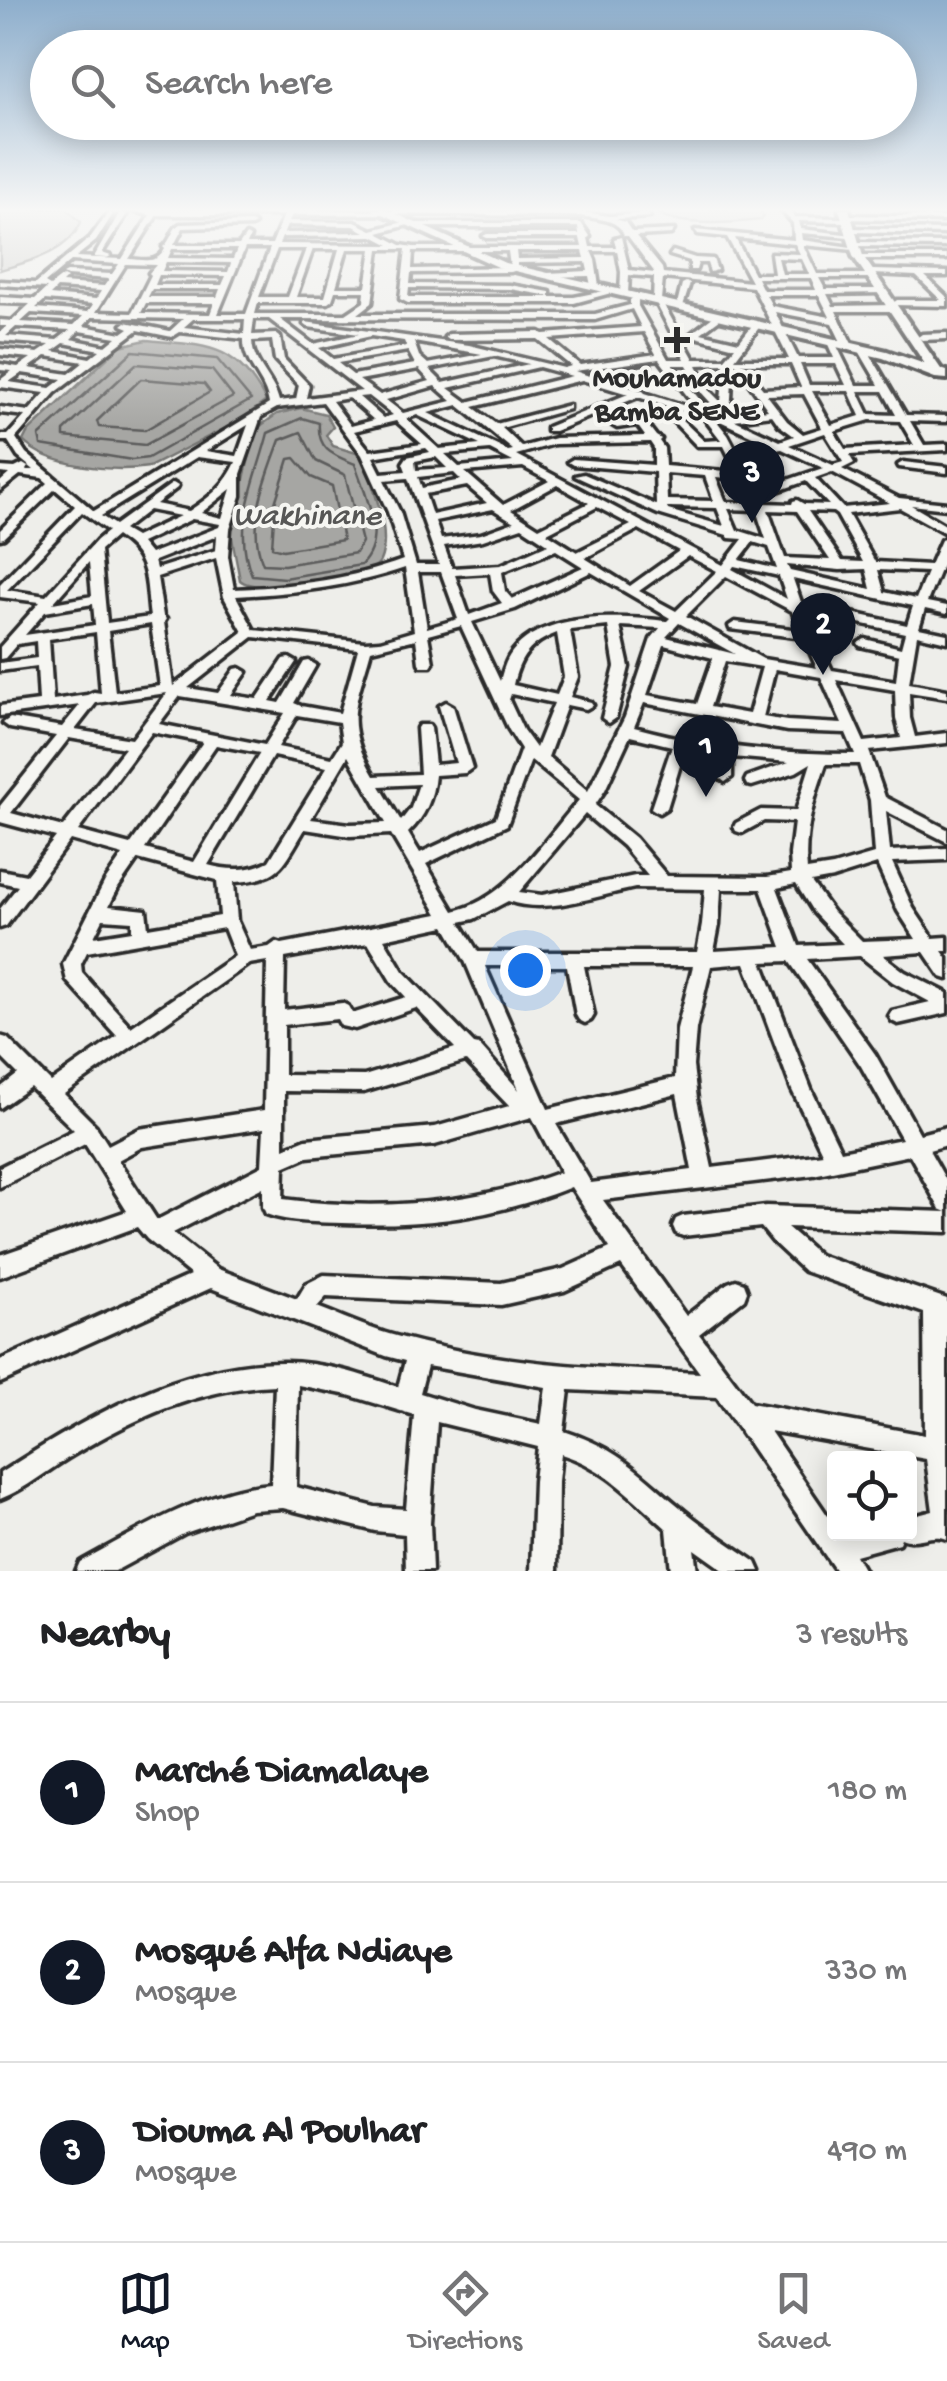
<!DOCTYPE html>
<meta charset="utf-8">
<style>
body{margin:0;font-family:"Gochi Hand",sans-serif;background:#f6f6f6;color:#202124}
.controls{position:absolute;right:30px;bottom:30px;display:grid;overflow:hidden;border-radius:10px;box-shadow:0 5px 25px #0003}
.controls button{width:90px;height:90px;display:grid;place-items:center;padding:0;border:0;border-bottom:2px solid #e0e0e0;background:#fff;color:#202124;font:50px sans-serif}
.you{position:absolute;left:525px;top:970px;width:35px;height:35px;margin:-25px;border:8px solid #fff;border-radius:50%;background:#1a73e8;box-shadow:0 0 0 15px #1a73e833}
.badge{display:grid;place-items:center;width:65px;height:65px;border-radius:50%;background:#111827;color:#fff;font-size:32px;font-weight:700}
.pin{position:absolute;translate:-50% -82px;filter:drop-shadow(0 2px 5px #0008)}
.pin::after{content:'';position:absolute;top:52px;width:35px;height:30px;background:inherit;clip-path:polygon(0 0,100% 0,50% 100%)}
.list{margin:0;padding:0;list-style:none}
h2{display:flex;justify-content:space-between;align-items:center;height:130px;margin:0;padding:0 40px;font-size:42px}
h2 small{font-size:32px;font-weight:400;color:#757577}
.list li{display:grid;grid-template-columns:65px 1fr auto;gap:30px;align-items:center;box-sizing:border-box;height:180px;padding:0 40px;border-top:2px solid #e0e0e0}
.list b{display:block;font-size:38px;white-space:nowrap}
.list p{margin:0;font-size:32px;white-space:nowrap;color:#757577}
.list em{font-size:32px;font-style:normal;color:#757577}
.icon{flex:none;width:55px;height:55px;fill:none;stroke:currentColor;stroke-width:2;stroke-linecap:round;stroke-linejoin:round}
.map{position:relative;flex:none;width:947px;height:1571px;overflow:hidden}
.search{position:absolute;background:#fff;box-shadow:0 5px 25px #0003;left:30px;right:30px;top:30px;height:110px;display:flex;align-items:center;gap:25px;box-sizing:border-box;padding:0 35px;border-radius:55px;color:#757577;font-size:38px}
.sheet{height:670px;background:#fff}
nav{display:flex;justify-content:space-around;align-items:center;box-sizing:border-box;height:140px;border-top:2px solid #e0e0e0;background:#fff;font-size:28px;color:#757577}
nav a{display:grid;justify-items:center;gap:5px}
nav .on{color:#111827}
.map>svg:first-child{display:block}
.green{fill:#cececa;stroke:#7c7c7a;stroke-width:2.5}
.water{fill:#a6a6a3;stroke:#757573;stroke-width:2.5}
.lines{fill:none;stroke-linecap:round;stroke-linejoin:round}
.shore{stroke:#5c5c5b;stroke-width:2.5}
.minor-casing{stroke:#2b2b2b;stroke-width:7}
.major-casing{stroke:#2b2b2b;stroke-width:8}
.minor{fill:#f6f6f2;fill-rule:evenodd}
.major{fill:#f6f6f2;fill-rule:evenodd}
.poi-dot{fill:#2b2b2b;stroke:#f6f6f2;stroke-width:4}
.labels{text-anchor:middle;stroke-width:8;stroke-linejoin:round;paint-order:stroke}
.far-poi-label{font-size:30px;font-weight:bold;fill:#2b2b2b;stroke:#f6f6f2}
.far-water-label{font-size:32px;font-style:italic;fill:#565655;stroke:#f6f6f2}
</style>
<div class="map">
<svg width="947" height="1571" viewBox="0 0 947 1571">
<rect width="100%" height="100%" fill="#eeeeea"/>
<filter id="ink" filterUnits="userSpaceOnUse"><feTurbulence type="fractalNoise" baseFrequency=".01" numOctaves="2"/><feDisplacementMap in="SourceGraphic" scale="20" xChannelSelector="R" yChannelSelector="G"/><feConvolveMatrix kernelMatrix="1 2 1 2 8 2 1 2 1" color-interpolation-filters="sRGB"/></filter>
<g filter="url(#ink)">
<!-- green -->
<path class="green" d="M0 209H67L81 222C68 253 30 261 0 270Z
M652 209H758L764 216 761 220C733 223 672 228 652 209Z"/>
<!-- water -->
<path class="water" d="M146 340C205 346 234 341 266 401L241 420 149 467C114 472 48 467 23 441L27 433 120 346Z
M301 408 326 414 333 427 326 435 333 446 363 455C371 486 393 530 380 561 370 582 258 596 240 580L231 533 256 429 277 414Z"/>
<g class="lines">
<!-- shore -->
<path class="shore" d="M133 351 217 359 251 400 148 458 132 460 41 445 39 436Z
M136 364 212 370 233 397 145 445 64 437V431Z
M141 379 204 384 210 392 145 430 99 427 97 421Z
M302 418 319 423C317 450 333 455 355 464 365 495 388 538 361 565L284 578 252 575C231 527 256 481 268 433Z
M301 432 316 461 345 475 362 542 356 553 284 565 263 564C246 523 266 479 280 440Z
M295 458 311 477 332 486 343 540 283 550 272 547 275 503 289 459Z"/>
<!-- minor casing -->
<g class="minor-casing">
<path id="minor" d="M125 209 581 212 610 216 647 213 650 217 616 219 625 222 632 232 674 230 671 234 636 236 662 268 663 273 751 282 727 237 698 234 695 230 794 240 793 223 780 209H788L795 217 847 218 850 215 947 217V221L848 219 845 222 799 221 801 229 853 235 849 237 801 233 802 240 858 248 854 250 803 245 817 274H871V270H874L947 272V276H925L947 297V306L894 305 893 303 897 300H941L916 276 874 274V278H819L825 289H882L886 291 882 293 827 294 833 306 894 305 898 308 894 311H836L853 346 848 349 843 346 832 323 775 312 798 358H834L827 342 834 340 856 385H879L858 349 866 347 906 415 947 416V422L910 421 924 445 947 444V450L849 455 854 463 842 469 899 498 947 503V509L911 505 947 526V534L900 508 848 514 875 562 930 565 941 540 947 537V553L927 602 947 606V614L925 609 919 628 947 634V642L917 635 909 683 947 690V698L909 692 910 718 915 737 947 733V743L869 751 885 797 947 829V842L886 811 890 851 947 848V860L892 862 913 908 933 938 947 937V951H942L947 958V979L941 977 924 952 883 955 905 972 947 993V1013L898 1024 892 1021 889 1016 892 1011 930 1002 893 982 860 956 807 959 875 1054 920 1134 947 1127V1145L929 1150 947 1182V1232L787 1227 819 1255 947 1299V1539C931 1532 917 1545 901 1538L899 1543 855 1555 864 1571H836L717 1397 569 1390 564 1431C623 1450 641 1476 686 1512 708 1530 733 1546 756 1562L760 1571H725L694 1549 697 1571H671L667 1529C634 1500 605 1467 561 1454L558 1481 557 1571H531L534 1481 538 1447 437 1422 430 1523 432 1571H406L405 1534 375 1531 283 1508 252 1510 185 1533 115 1571H76L80 1562C137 1531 205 1489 271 1484L275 1385C201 1388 135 1417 73 1455 49 1469 26 1489 0 1499V1473C86 1418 180 1361 285 1362 323 1362 362 1375 398 1387L405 1361 386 1356 211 1288 0 1383V1360L191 1275 147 1239 137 1227 0 1277V1255L127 1211 85 1144 0 1187V1167L74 1130 30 1087 0 1108V1088L18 1074 0 1056V1036L7 1038 51 1082 117 1036 67 981 63 964 105 881 123 855 70 840 6 926 0 928V909L18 886 0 882V870L26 875 56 837 0 822V806L56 736 10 728 3 723 10 718 62 727 80 705 0 716V706L39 701 37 666 0 671V663L37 658 36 641 17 644 5 658 0 659V647L40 602 0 597V584L75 506 55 489 4 538 0 539V530L48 483 42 478 20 475 0 491V482L9 474 0 473V467L15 468 23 464 28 467 26 470H34L18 457 8 441H0V435H8L25 416 0 413V407L29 411 45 393 0 387V380L12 371 0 370V364L18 367 31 358 0 355V349L38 353 50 345 0 341V332L7 326H0V320L12 321 30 304 0 303V297L35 299 47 288 0 285V281L36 283 90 238 109 212 113 214 96 241 76 257 122 259 150 215ZM384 214 581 216C598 219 620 219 624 236H628L655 273 629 270 621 237 614 239 616 247H590L588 238 590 236 581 223H412L408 221 372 230 355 222 289 221 292 215ZM157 215H284L272 244H247L250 237 246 235 239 245H174L183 228 251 226 255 224 251 222 180 224C172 228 171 242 163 247L165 249C157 264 146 260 129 259ZM287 225 354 226 365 232 284 233ZM408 225 412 227H578L579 234H487L483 236 487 238H580L582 247H414L401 245 378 233ZM373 236 390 245 279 244 282 237ZM735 238 795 244 800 254 771 253 774 274H754ZM245 248H270L246 314H218ZM172 249H237L233 259 168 258ZM277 249H306L288 297H259ZM313 249H339L325 297H296ZM347 249H372L366 287H336ZM379 249H406L400 299 408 303H574L611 293H614V289L574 297H408L409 288 510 289 550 296V292L510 285 410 284 411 273 511 272 517 270V263L586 262 588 271 547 273 543 275 547 277 589 276 591 286 595 288 599 286 595 260 591 251H617L621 272 620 294 624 296 628 294 629 275 654 277 653 301 656 303 685 359H668L638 306V300L634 297 630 300V305L595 314H358L372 303ZM413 251H508L510 267 412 269ZM516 251H583L585 258 517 259ZM778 258 802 259 809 274H782ZM71 261 119 264 112 274 67 272 63 274 67 276 109 279 104 286 62 283 67 278 63 276 50 286 45 283ZM166 262 231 263 228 272 162 271ZM126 264 156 265 149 273 151 275 132 313 96 312ZM159 275 226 276 222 285H155ZM663 278 753 287 789 359H735L761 325 754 323 739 342 701 333 721 318 722 316 718 313 685 338 689 341 696 337 735 347 725 359H694L661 300ZM757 278H811L816 290H763ZM57 288 101 291 96 299 50 295ZM152 289H220L217 297H148ZM335 291H365L364 302 346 314H255L258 303H328L332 300ZM766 295H819L830 317 772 306ZM45 300 93 304 88 312 36 308ZM146 303H214L210 314 141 313ZM632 309 641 327 543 334 539 332 449 334 445 337 449 340 538 339 571 366 564 368 469 345 305 322 304 324 308 327 359 334 313 344 280 319 595 320ZM31 313 83 316 74 325 21 322ZM92 317 183 319 170 331 126 322 122 325 129 328 122 333 84 326ZM193 319H245L244 334 184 327ZM254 319H269L362 391 306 398 309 385 284 359 280 337 276 334 252 335ZM16 327 70 330 57 340 6 336ZM138 330 172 337 180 332 244 339C243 365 266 379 269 404L94 511 26 453 16 438 55 393ZM79 331 117 337 106 346 71 339ZM644 332 656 354 580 365 549 339ZM371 336 404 341 406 346 333 359 319 348ZM272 340 275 360 299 385 296 399 279 401C274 379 253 365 252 341ZM414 342 482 354 428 364 419 356ZM64 343 100 350 90 358 53 351ZM408 351 415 364 353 375 338 363ZM46 356 84 362 69 374 29 368ZM494 356 529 364 443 383 429 369ZM659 359 698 410 645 393 643 391 600 379 650 369V365L592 377 575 371ZM724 364 721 402 710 391 697 365ZM733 364H791L801 387 763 389 758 383H752L750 385 768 410 730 415ZM800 364H836L846 385H809ZM672 365H687L701 392 720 413V421L772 445 736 450 728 435ZM539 367 572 376 467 402 448 388ZM419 369 430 381 380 395 359 380ZM22 373 62 379 50 388 9 382ZM582 380 628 394 547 427V431H555L638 397 682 411 617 422 612 425 617 428 637 425 645 436 555 438 522 447 502 428 569 409V405L496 424 473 407ZM435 386 452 401 403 413 386 400ZM812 391H849L860 416 831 425ZM858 391H883L896 415 869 414ZM804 394 822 428 803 434 787 421 767 395ZM369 396 393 415 383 418 359 397ZM349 398 374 420 351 426 332 401ZM323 402 362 455 388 512 403 560C348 580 292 586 234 589L228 556 230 529 241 496V474L261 417 277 408ZM458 405 513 450 508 451 428 413ZM417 415 480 445 439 449 406 419ZM694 415 704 418 721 440 704 441 680 418ZM772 415 779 425 794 436 780 441 735 420ZM671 419 697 446H724L737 472 665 466 664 448 659 441 661 439 656 436 646 423ZM870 420 900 421 914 445 845 449 834 431ZM396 421 422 444 370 451 354 431ZM248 425 237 456 206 451ZM825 433 843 462 833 465 789 445ZM650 442 654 448V465L573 459 568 462 573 465 655 472 656 505 584 474 575 476 658 514 727 535 729 538 743 539 723 565 516 455 555 444ZM426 448 430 452 407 457 403 463 406 471 381 473 373 457ZM782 449 823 468 758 490 739 456ZM490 450 513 462 459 467 445 454ZM197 457 236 462C226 485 209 498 189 511L156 504 177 488 178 486 173 483 115 525 101 516ZM436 457 447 468 416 470 415 461ZM523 467 549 481 503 505 465 472ZM832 472 890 503 843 508 815 478ZM454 473 461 480 422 488 418 477ZM666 473 705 476 714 501 667 500ZM716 477 741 479 753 503 726 502ZM408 478 439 565H416L400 512 384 480ZM806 481 829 505 804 504 797 500 793 501 792 504 765 503 761 497ZM557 485 589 503 539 528 511 510ZM467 486 487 503 432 515 425 494ZM231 489 222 518 201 513ZM597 507 631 525 577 552 547 533ZM667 507 717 508 724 526 668 510ZM493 509 514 522 481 534 441 539 435 521ZM728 509 756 510 766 539 737 530ZM149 510 180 516 135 537 123 530ZM768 510 797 511 830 560 785 558ZM808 511 833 512 837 515 863 562 842 561ZM82 512 108 531 97 540 46 596 7 590ZM192 519 220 524 219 527 150 554 141 543ZM522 527 548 544 501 565 452 568 444 546 483 540ZM639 529 679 551 630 586 585 558ZM116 536C151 558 145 580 150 617L107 623 100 550ZM217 536 216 550 156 569 154 561ZM753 542 769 547 777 569 739 560ZM556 550 583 567 512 599 505 591 502 572ZM688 556 717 571 676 611 639 591ZM216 558 224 597 243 632 173 686 164 622 166 619 163 616 157 577ZM89 562 92 596 53 603ZM787 565 840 570 866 569 871 589 790 571ZM734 566 779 576 787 599 732 569ZM405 568 414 631 380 641 365 642 254 630 236 596C294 593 350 587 405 568ZM878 570 927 572 916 599 884 592ZM418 572H441L458 619 427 628ZM591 572 670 618 667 621C621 616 543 611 512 652 505 661 503 671 500 681L472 622 515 609ZM490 573 493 591 502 603 469 615 455 575ZM726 576 792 611 800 630 735 622 729 626 730 629 804 638 817 668 763 659 686 616ZM793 579 913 606 907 625 801 602ZM93 604 95 625 25 635 45 612ZM804 611 905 633 901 648 865 639 858 643 860 646 899 655 896 681 832 670ZM679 623 735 654 666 637ZM151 624 160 686 115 692 108 631ZM461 626 509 730 521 749 496 818 420 853 408 833C425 817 433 798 435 775L465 773 472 768 453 706 446 702 439 706 456 763 435 765 431 728 429 725H419L417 728 420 774 374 776C342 722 356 705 371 650L416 639 419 663 421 666H431L433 663 428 635ZM608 626 615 667 602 718 609 723 616 718 629 667 620 626 660 628 651 639 625 717 588 791 548 757 567 705 586 709 593 705 591 702 570 697 578 677 570 630ZM96 632 101 693 94 692 87 695 53 700 49 639ZM557 633 564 677 557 695 513 685C519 658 530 643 557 633ZM253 637 358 649 340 713 301 706 294 703 316 665 309 661 304 662 280 703 270 701 296 662 289 658 284 659 257 699 231 695 247 672 240 668 235 669 218 693 188 688ZM664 645 713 658 697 704 647 695ZM725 661 762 667 749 714 710 707ZM775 669 821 677 842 724 787 721 763 717ZM836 680 895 690 896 718 901 738 864 742ZM167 693 132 739 75 730 96 703ZM511 694 554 703 536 748 523 730 509 700ZM180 696 285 713 265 745 159 724ZM644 703 787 731 846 733 855 754C780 754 707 747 634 727ZM297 715 339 722 342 742 332 758 278 747ZM152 732 203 742 130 845 78 831ZM630 736 672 746 651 808 659 813 667 808 685 749 718 755V777L725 782 732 777V757L789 762 747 777 745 781 747 785 752 786 796 772 811 763 796 811 761 810 736 823 734 827 736 831 742 833 764 821 794 822 790 854 791 873 767 877 667 876 635 838 595 805 605 790ZM69 738 125 748 63 827 11 813ZM216 745 260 753 194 862 145 849ZM273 756 327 767 269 861C249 871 230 871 208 865ZM348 756 386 823 350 824 311 819ZM531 760 579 800C544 840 508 899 454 911L426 864 507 825ZM826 764H859L870 800 874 854 833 866 807 870C803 834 814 798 826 764ZM419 784 411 808 401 821 380 786ZM585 814 623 846 648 876H635L542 895 519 892ZM305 829 350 836 391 834 438 914 282 944 276 942 269 947 250 950 237 921 234 882C281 879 282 867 305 829ZM138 859 217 880 220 916 148 928 146 910 109 906 118 888ZM877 864 898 911 916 939 862 941 833 912 811 882 833 878ZM796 884 814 913 843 944 799 946 777 888ZM635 888 705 889 702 925 697 952H478L460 922 474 919 508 901C545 915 596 896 635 888ZM721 889H761L782 947 714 951 719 925ZM103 919 132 921V931L94 937ZM445 926 465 961 519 1090 479 1045 474 1044 403 971 384 939ZM224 928 235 956 131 1027 82 973 81 964 87 952ZM368 943 391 981 406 997 355 1013H352L348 1006 342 1003 284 1010 285 958ZM267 961 264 1110 139 1129 108 1145 96 1126 64 1094 249 964ZM789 961 861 1066 902 1139 841 1151 811 1089 762 962ZM745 963 792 1090 823 1154 712 1168 697 1099 693 1066 696 1029 711 966ZM485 966H567L576 1015 579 1020 585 1023 591 1020 594 1015 584 966H693L677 1029 675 1078 548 1109ZM416 1008 455 1048 364 1076 284 1075V1025L337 1019 341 1026 355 1029ZM466 1061 509 1106 435 1127 306 1139 284 1148V1091L364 1092ZM677 1094 692 1170 591 1183 556 1124ZM532 1117 561 1172C473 1205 376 1211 283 1199L284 1167 307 1157 435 1145ZM264 1128 262 1166 157 1220 118 1160 142 1147ZM910 1155 940 1209 947 1212 766 1206 683 1216 676 1219 673 1226 676 1233 683 1236 761 1227 774 1243 804 1271 924 1313 925 1435 751 1403 699 1334 744 1299 747 1291 744 1283 736 1280 728 1283 686 1316 603 1200 813 1175ZM263 1187V1207L266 1214C289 1223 318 1222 343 1223 425 1226 493 1218 571 1187L610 1248 563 1269 501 1283 324 1275 306 1284 297 1299 218 1269 173 1233ZM621 1265 700 1373C594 1368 492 1364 389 1334 365 1327 341 1316 317 1307L326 1297 501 1305 564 1291ZM427 1366 546 1387 541 1424 475 1410 420 1393ZM298 1385 348 1395 414 1415 406 1509 375 1507 296 1487ZM770 1431 926 1459 933 1511 910 1517V1534H834V1525Z
M120 212 127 214 102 253 111 256 107 258 94 257Z
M850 228 947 230V234L853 232Z
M858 242 947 243V247L855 246Z
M673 251 695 258 713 259 717 270 710 272 707 263H698L696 270H690V261L670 255Z
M861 255H947V259H861Z
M686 282 690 284 683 306 676 308 682 284Z
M947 333V339L922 340 918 337 922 334Z
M903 462 947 467V473L899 467 898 465Z"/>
</g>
<!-- major casing -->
<g class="major-casing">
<path id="major" d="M372 209H385L505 263 887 351 925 364 853 256 839 209H849L863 256 941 369 947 371V379L935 378 883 358 498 267Z"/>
</g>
<!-- minor -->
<use href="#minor" class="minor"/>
<!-- major -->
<use href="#major" class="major"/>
</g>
</g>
<!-- sky -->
<linearGradient id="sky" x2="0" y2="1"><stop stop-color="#8daecc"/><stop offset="0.49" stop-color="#f7f7f6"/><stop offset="1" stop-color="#f7f7f6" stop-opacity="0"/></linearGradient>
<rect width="947" height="429" fill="url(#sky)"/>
<!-- markers -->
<path class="poi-dot" d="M672 325h10v10h10v10h-10v10h-10v-10h-10v-10h10z"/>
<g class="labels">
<!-- far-poi labels -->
<g class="far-poi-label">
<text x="677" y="386">Mouhamadou<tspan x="677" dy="34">Bamba SENE</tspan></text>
</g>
<!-- far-water labels -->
<g class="far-water-label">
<text x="307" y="524">Wakhinane</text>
</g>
</g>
</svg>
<div class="controls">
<button><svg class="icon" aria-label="locate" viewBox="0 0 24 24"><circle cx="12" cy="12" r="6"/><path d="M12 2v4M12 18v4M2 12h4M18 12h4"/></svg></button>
</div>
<div class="you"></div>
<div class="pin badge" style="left:706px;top:797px">1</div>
<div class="pin badge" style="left:823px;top:675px">2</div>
<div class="pin badge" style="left:752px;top:523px">3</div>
<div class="search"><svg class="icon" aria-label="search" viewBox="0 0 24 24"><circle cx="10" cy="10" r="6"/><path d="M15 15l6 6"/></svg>Search here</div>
</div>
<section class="sheet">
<h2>Nearby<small>3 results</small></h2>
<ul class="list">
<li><span class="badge">1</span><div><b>Marché Diamalaye</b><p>Shop</p></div><em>180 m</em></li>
<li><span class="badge">2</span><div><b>Mosqué Alfa Ndiaye</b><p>Mosque</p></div><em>330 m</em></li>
<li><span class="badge">3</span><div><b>Diouma Al Poulhar</b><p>Mosque</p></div><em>490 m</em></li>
</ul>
</section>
<nav>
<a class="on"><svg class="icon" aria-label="map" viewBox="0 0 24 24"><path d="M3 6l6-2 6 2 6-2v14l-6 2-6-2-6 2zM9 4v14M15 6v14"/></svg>Map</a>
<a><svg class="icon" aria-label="directions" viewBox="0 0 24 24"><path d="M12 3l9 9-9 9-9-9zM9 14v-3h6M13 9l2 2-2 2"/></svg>Directions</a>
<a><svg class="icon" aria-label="saved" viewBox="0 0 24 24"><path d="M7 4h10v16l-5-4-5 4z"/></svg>Saved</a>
</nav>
